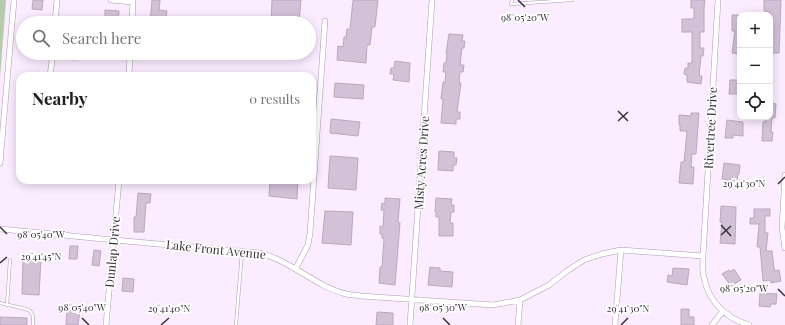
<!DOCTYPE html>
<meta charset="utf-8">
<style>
body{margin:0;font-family:"Playfair Display",serif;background:#f6f6f6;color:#202124}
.controls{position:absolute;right:12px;top:12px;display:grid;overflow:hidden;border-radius:8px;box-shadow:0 2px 10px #0003}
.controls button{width:36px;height:36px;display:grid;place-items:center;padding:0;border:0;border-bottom:1px solid #e0e0e0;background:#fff;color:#202124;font:20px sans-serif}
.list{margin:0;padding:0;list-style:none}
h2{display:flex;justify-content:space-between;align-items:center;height:52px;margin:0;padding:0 16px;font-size:17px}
h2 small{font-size:13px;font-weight:400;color:#757577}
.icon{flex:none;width:22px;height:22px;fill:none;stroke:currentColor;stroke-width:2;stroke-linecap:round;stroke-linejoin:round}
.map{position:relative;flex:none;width:785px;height:325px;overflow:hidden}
.search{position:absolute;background:#fff;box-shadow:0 2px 10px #0003;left:16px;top:16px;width:300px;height:44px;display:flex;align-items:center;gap:10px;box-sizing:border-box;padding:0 14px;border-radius:22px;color:#757577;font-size:15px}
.panel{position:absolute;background:#fff;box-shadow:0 2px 10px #0003;left:16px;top:72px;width:300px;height:112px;border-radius:12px}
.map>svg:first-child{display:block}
.green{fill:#b6cbac}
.building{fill:#d3c1d8;stroke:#b9a8be}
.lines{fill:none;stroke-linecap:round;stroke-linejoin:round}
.service-casing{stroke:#ad9cb2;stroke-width:3.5}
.minor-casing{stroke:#ad9cb2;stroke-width:6}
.service{stroke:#fff;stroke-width:2.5}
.minor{stroke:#fff;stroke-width:5}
.ticks{fill:none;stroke:#383139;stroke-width:1.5}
.labels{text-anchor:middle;stroke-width:3.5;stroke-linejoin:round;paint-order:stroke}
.street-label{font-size:12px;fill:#383139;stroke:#fff}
.ticks-label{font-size:10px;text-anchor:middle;fill:#383139;stroke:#fff;stroke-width:3.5;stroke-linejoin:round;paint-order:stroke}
</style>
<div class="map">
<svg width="785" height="325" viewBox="0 0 785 325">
<rect width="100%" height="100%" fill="#fbecff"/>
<!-- green -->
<path class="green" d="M0 0H6L0 78Z"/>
<!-- building -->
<path class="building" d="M33 0H43L42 10 32 9Z
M152 0H160L159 10 167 11 166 20 161 19V23H150Z
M272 0H301L299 23H271Z
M353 0H378L375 27H372L370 45H367L366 63 337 60 338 46 343 47 344 37H346L347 29H350Z
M691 0H705L704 8V32H700V48H704L703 56H701L699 76H702L701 84 687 82V75L684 74 685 68H688V63H692V32H682V19H694V8H691Z
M764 0H781L779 53H770V12L764 11Z
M105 10 119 11 118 23H107L108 19H105Z
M732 15H740V54L732 53 735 31H732Z
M449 34 463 35 462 41H465L464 48H462L460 65H464L463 72H460L459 83H461L457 112H460V119H456V124L441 123 443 99H441L443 82H445L446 72H443L444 63H446L447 53H446Z
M67 53H77L76 60 66 59Z
M395 61 410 63 409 82 393 80 394 74H390L391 68H394Z
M730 80H740V94H729Z
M335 83 364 85 363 99 334 97Z
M770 103 776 104 775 118H772L771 132H773L772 141H762L763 122H765V117H770Z
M691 113H699L696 154H692L691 167H694L693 184 679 183 681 162H684L687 131H680V125H679V115L691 116Z
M331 119 360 122 358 136 330 133Z
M727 120 743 122V136L733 135V138H725Z
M439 151 454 152V158H457L456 165H453V171L438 170Z
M330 156 358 158 356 190 328 188Z
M724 163 740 165 739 174H738L737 181 722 179Z
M270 180H298L297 199 269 196Z
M138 193 151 194 150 203H146L144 232H134V217H136Z
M385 198 400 199 398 222 400 223 395 285 379 283 380 267H382L384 239 382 238V234H380V226L383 227 384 210H381L382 203 385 204Z
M436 198 452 199 451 205H454V212H451L450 223H453V236H439V217H436V212H435Z
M721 206 736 207 735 244 720 243 722 222H720Z
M754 209H770V216H765V233H768L766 251H772L774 268 775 271 779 270 781 281 771 283V280L763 281 760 247H757L759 224H750V218H754Z
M325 211 353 212 351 245 322 243Z
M70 246H78L77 259H69Z
M94 250 101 251 99 266 92 265Z
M23 258 41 259 39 295 22 294Z
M430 267 440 268V271L453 272 452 287 428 285Z
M673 268 689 269 687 285 667 282 668 275 672 276Z
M734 269 741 280 731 286 722 274 729 270 730 272Z
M123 278 134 279 133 292 122 291Z
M760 293 777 294 776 304H771L770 307 759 306Z
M681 309H689V317H694V325H681Z
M67 310 80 311 78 325H66Z
M377 312 393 313V325H376Z
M0 317 27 318V325H0Z"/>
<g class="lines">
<!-- service casing -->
<g class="service-casing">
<path id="service" d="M512 0 511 4 572 0
M0 303 26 309 30 311 33 316V325
M7 305 10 260
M236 325 242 252"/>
</g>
<!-- minor casing -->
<g class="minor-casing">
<path id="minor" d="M111 0 133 2
M55 23 57 0
M132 23 133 0
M50 76 53 53
M129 76 130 53
M0 163 14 0
M785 175 782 228 785 248
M0 229 114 240 259 253C291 260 314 286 346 294 350 295 356 295 361 296L493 305 520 300 549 285 567 271 584 260 602 254 621 250 703 256C703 264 702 271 704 278 709 302 726 318 749 325
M703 256 718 0
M296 268 308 245 310 233 325 21
M106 325 119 180
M410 325 432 0
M518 325 520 300
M615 325 621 250
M712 325 723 311"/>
</g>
<!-- service -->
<use href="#service" class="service"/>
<!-- minor -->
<use href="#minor" class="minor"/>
</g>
<!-- ticks -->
<path class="ticks" d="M518 0 525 7M618 111 628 121M618 121 628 112M778 184 785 177M721 225 731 236M0 227 7 234M721 235 731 226M0 263 7 257M778 289 785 296M82 318 89 325M443 318 450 325M161 325 169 318M621 325 628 318"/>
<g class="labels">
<!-- street labels -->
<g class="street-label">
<text transform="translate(711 128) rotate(-87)" y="4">Rivertree Drive</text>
<text transform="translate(422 163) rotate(-86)" y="4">Misty Acres Drive</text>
<text transform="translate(216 250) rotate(6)" y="4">Lake Front Avenue</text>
<text transform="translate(113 252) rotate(-85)" y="4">Dunlap Drive</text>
</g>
</g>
<g class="ticks-label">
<text x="525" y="21">98°05'20"W</text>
<text x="744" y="187">29°41'30"N</text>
<text x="41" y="238">98°05'40"W</text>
<text x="41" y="260">29°41'45"N</text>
<text x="744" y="292">98°05'20"W</text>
<text x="82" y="311">98°05'40"W</text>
<text x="443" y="311">98°05'30"W</text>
<text x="169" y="312">29°41'40"N</text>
<text x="628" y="312">29°41'30"N</text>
</g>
</svg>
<div class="controls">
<button>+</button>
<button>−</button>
<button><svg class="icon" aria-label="locate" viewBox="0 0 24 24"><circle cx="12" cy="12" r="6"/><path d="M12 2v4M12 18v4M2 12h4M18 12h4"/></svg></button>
</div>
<div class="search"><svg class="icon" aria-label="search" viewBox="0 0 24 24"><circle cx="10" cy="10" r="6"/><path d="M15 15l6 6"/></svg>Search here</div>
<section class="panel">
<h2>Nearby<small>0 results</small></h2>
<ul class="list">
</ul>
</section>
</div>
